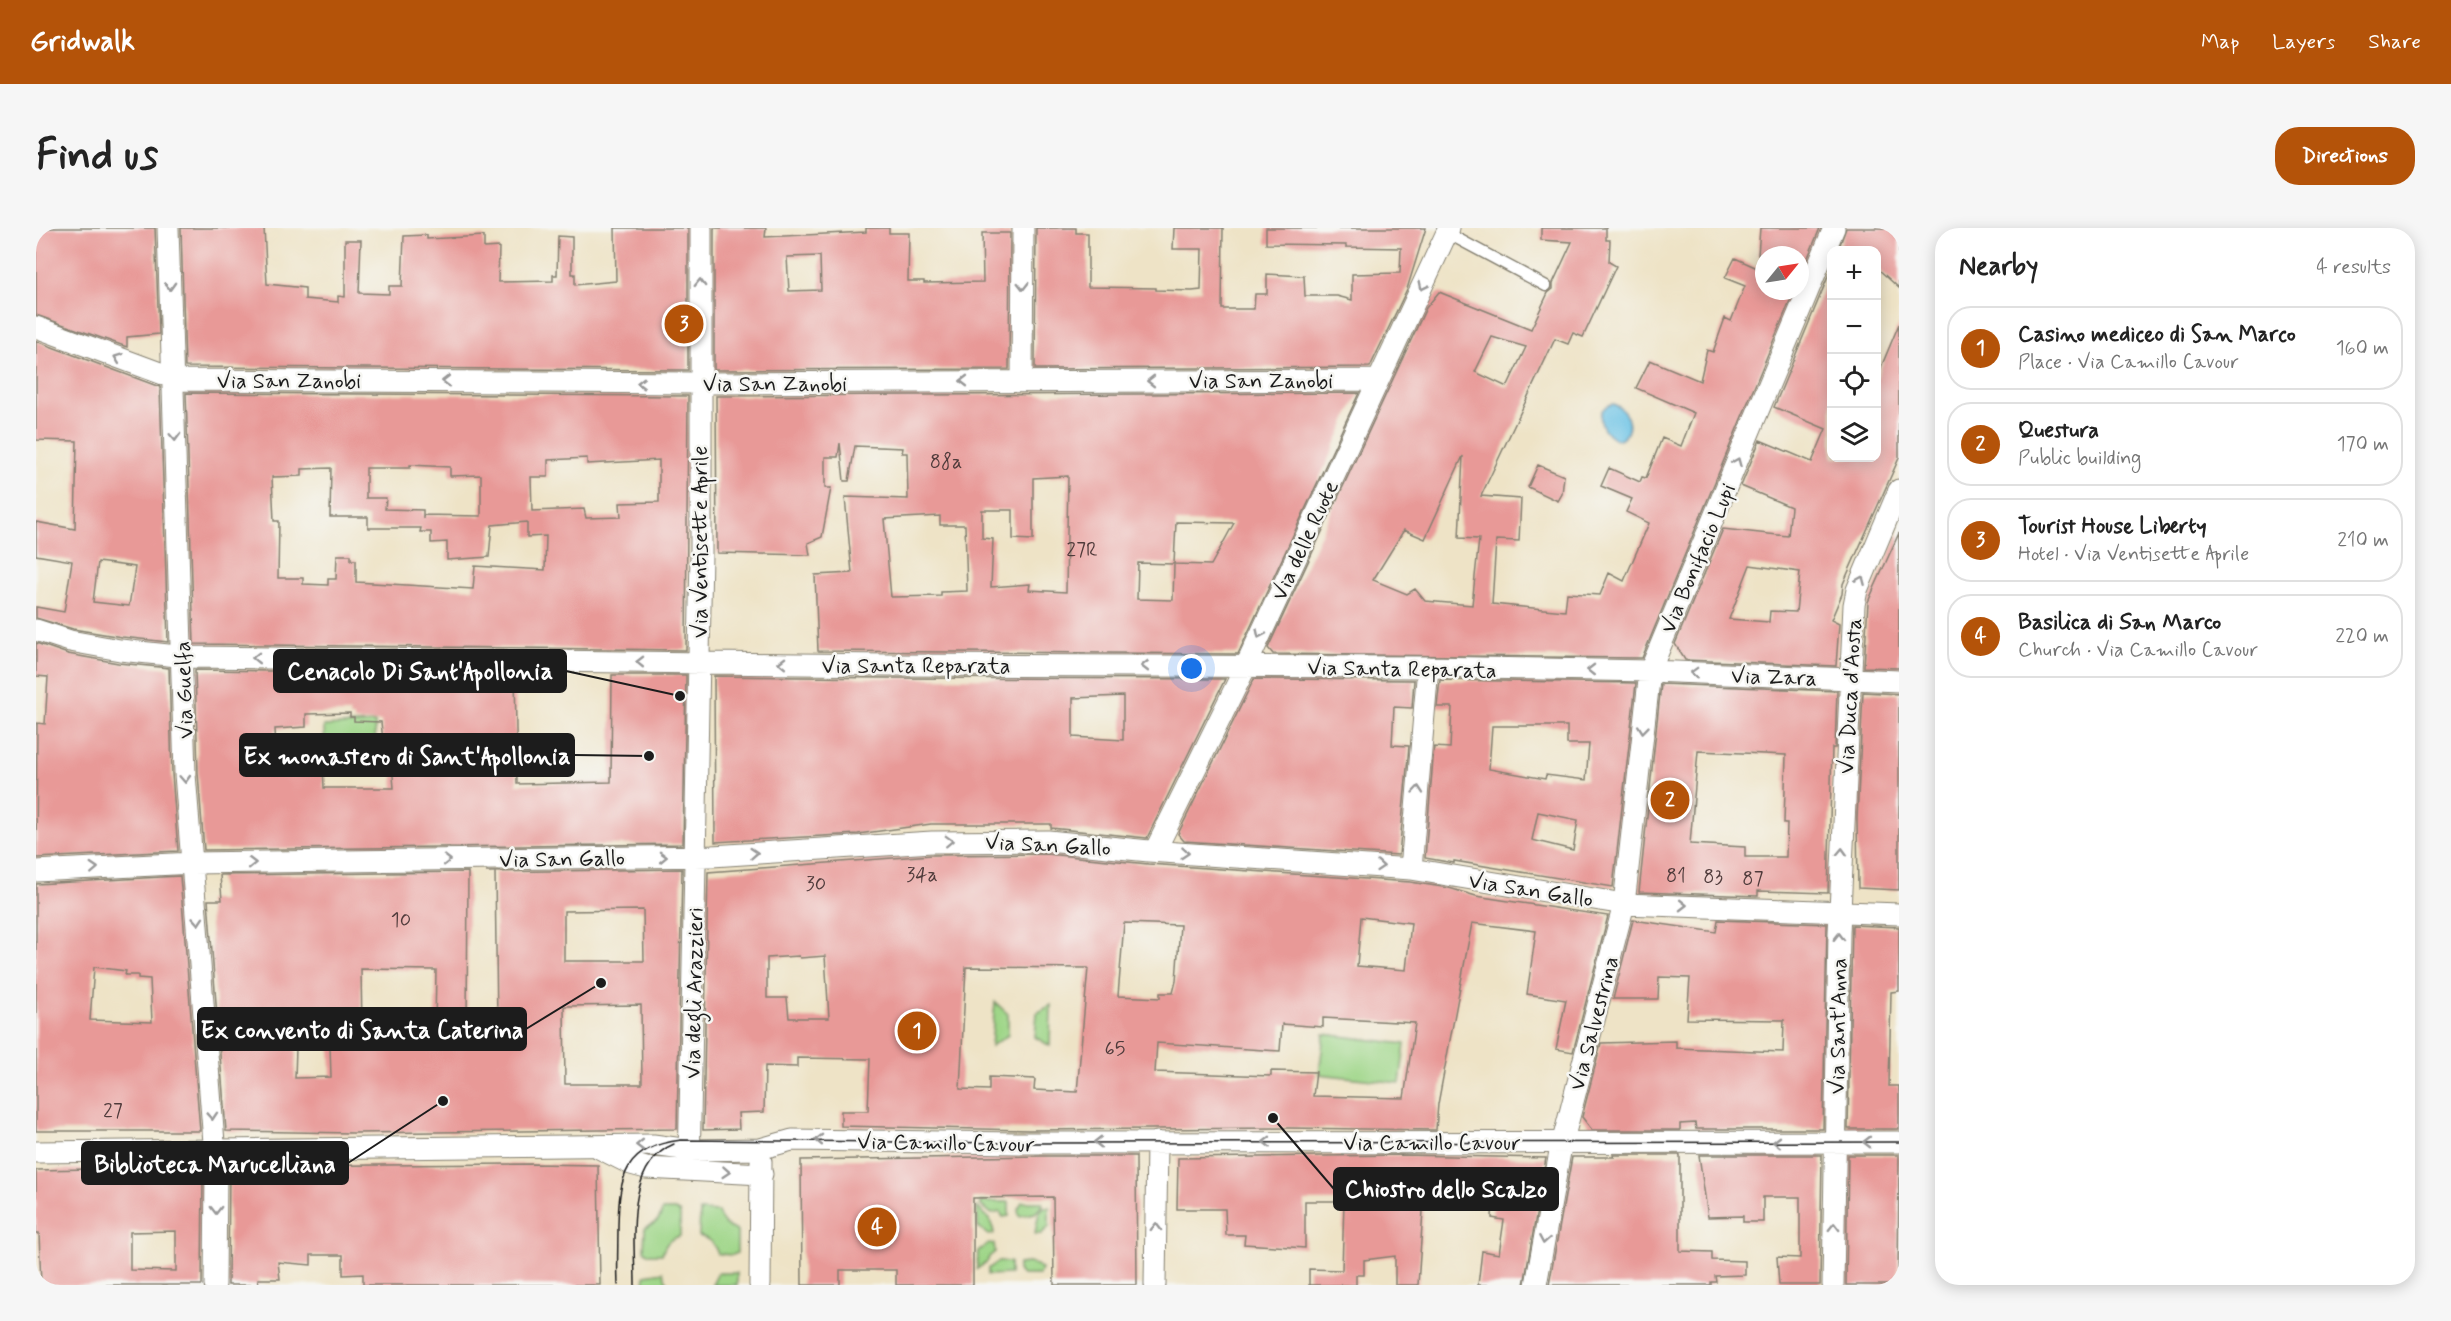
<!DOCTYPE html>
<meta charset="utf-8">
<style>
body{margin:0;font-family:Mynerve,sans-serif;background:#f6f6f6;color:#222}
.controls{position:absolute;right:18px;top:18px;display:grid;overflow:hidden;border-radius:12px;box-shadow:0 3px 15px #0003}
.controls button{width:54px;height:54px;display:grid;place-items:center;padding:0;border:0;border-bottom:2px solid #e0e0e0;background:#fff;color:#222;font:30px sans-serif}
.compass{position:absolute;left:1719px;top:18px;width:54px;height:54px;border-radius:50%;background:#fff;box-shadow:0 3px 15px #0003;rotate:60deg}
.you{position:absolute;left:1156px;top:441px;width:21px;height:21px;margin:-15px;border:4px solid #fff;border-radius:50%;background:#1a73e8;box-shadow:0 0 0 9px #1a73e833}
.badge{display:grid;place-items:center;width:39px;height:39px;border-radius:50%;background:#b45309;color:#fff;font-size:20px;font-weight:700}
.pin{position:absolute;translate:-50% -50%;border:3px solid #fff;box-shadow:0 2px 6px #0006}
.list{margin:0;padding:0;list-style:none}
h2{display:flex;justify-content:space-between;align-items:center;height:78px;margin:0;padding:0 24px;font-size:26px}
h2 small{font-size:20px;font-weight:400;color:#767676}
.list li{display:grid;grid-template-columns:39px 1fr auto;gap:18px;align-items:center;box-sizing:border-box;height:84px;margin:0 12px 12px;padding:0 12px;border:2px solid #e0e0e0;border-radius:24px}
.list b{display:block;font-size:22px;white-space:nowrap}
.list p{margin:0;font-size:20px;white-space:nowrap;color:#767676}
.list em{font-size:20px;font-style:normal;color:#767676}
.icon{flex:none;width:33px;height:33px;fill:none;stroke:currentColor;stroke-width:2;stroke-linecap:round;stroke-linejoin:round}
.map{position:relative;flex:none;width:1863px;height:1057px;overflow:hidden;border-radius:24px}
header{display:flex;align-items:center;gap:36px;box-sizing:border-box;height:84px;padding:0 30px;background:#b45309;color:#fff}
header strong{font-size:28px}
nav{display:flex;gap:33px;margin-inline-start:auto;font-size:21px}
.intro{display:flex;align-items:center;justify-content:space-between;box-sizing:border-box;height:144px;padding:0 36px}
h1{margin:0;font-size:42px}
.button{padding:15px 27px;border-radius:24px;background:#b45309;color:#fff;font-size:21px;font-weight:700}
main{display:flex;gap:36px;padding:0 36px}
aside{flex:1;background:#fff;border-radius:24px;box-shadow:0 3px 15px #0003}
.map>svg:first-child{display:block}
.green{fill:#9fd688;stroke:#5e7952;stroke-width:1.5}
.water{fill:#67c1e5;stroke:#426e80;stroke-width:1.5}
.building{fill:#e89997;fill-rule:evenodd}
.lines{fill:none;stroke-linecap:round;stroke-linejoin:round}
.lane-casing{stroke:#858071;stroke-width:13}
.street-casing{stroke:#858071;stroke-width:23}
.lane{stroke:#fff;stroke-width:10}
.street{stroke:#fff;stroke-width:21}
.tram{stroke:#1c1c1c;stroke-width:1.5}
.oneway{stroke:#999}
.labels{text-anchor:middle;stroke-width:5;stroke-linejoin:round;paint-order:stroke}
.number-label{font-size:20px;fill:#4f3b3b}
.street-label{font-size:22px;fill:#1c1c1c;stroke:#f6f6f2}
.leader{fill:none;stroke:#1c1c1c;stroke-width:2}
.callout-dot{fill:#1c1c1c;stroke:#f6f6f2;stroke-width:2}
.callout{fill:#1c1c1c;stroke:#1c1c1c;stroke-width:2}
.callout-label{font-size:24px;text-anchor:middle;font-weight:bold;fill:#fff}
</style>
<header>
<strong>Gridwalk</strong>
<nav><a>Map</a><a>Layers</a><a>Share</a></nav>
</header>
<div class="intro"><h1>Find us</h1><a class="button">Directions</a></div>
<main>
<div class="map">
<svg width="1863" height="1057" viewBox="0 0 1863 1057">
<rect width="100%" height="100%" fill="#f6f6f2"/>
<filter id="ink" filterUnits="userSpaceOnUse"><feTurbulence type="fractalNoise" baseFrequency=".0167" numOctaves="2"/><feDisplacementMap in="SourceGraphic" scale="12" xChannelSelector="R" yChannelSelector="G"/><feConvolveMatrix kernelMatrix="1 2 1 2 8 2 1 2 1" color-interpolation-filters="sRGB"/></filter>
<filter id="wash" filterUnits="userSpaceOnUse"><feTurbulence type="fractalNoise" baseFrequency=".008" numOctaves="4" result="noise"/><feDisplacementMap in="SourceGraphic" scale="24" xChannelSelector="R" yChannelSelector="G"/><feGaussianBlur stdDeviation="1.35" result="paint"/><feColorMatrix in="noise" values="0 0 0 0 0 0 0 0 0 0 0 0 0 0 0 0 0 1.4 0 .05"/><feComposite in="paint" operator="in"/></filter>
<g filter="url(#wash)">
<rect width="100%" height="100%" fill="#eee3c6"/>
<!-- green -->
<path class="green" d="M339 495 340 527 289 529 288 498Z
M959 774 972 786V807L955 818Z
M1015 777 1014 818 999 809 1001 785Z
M1288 806 1369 816 1364 855 1283 846Z
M944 974H973V988L967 989 964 984 956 986 944 977Z
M986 974H1006L1007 977 999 985 983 988 982 981Z
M941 979C950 987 957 994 958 1006L952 1007 942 999Z
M1008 979H1013V999L1005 1006H999L1003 984Z
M626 982H639L644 985V1008C633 1011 630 1015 626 1026H613L608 1022 609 1000C619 996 624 993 626 982Z
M664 983 682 984C686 995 689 999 701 1003V1025L697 1027 682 1026C678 1016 674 1011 663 1008Z
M952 1016H958L959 1024 953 1029 951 1034 941 1041 942 1023Z
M962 1034H974V1046L952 1047V1041Z
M992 1035 1001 1037 1005 1041 1003 1047H986L982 1043V1036Z
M627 1044 632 1057H608L609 1047Z
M682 1045H701V1057H676Z"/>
<!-- water -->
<path class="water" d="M1578 176C1593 183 1599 202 1584 212 1566 209 1554 179 1578 176Z"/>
<g id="blocks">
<!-- building -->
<path class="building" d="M16 0H119L123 106 91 109V119L0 87V1Z
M145 0H228L231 56 269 60V71L302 74V68L309 69V12H325L323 65 353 66V58H366L368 8 391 7V11L448 8V20L463 19 462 54 517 53V47H521L522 8 536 9V46H539V57L580 53 579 0H652V142L149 139Z
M678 0H730L729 9 830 4V0H853V5H873L872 53H888V55L947 54 946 5H974L973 141 678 142ZM784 28 785 62 753 63 751 29Z
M1000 0H1040V5H1052V59L1120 60V62L1156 63 1165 62 1166 21H1137L1138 0H1187L1186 81H1218L1219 66H1231V46L1268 48 1269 68H1301L1316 72V46L1364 45 1365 20 1310 19V17L1230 16V0H1390L1371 61 1334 139 999 141Z
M1505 0H1570V12H1574L1573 34 1580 38 1547 109 1537 105 1532 116 1519 111 1445 268 1485 271 1483 313 1460 312 1456 376 1529 383 1531 365 1564 367 1573 345 1588 353 1613 295 1590 284 1596 271 1565 258 1573 240 1604 254 1606 249 1610 250 1626 210 1645 218 1658 185 1600 160 1614 132 1664 153 1671 122 1677 124 1689 90 1695 93 1709 58 1689 50 1699 30 1728 43V63H1758L1606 430 1237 426 1232 420 1390 80 1403 64 1495 101 1512 65 1517 61V55L1536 14 1505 12ZM1456 109 1490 119 1471 159 1439 144ZM1427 228 1423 310 1443 311 1436 377 1389 373 1379 361 1371 366 1337 352 1368 302 1389 311Z
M1724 0H1784L1764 49V27H1722Z
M1810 0H1863V60L1840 39V22H1802Z
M1796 39V230H1840L1841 149 1863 96V230L1807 356 1806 366 1795 392 1803 396 1800 438 1649 432 1639 416 1687 301 1752 308 1755 279 1705 258 1724 212 1776 234 1790 201 1738 179ZM1714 337 1764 344 1760 384 1734 383 1733 394 1693 391Z
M0 113 124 159 132 414 86 409 37 401 0 390V379L28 384 36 333 0 327V294L39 301 41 213 0 212ZM62 334 99 339 93 378 57 374Z
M150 165 652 168 650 422 158 416ZM551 230V236L623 232V274L584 275 585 289 550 290 548 281 496 283 495 249H512V232ZM374 237 414 239V248L445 247V288L387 287V291V282L349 281 350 270H330V240H374ZM295 240 294 289H332V300H385L384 304H395V315L411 314V332L453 329 456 297 491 294V309L510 308 509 342 439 338 437 361 320 354V332H315V327H301L300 351H292V357L267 356V350H242L243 293H238L236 249 266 248V241Z
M1323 165 1202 426 782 423 779 347 816 345 809 269 872 271 871 225H866L867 220 819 218 813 253H808L804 215 802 229H789V260H795L786 309 772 315 774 327 681 325 680 168ZM1032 248 1030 364 993 362 994 356 955 359 957 311 946 310V282H977V311L997 312V250ZM904 288V297H929L931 363 905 364V368L855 369 848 291ZM1140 294 1198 295 1175 337 1138 336ZM1102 335 1138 336 1137 372 1101 371Z
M1502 237 1528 248 1526 266 1522 273 1492 259Z
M1863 305V440L1828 439 1832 374Z
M0 415 32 426 82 435 133 440 136 546 142 623 0 630 1 495 9 496 12 449 0 448Z
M159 442 479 446 481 556 575 554 576 447H650L647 616 168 622 162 545ZM314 485V489H318V493L345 494 347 513 354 512 358 560H288L287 537 241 539 239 501 270 499V486Z
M678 448 852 450 1189 451 1111 610 1015 600V596H895L822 606 679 614ZM1087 468V512L1037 509V470Z
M1218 451 1378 452 1376 480 1358 479 1356 517 1373 518 1363 627 1148 613 1142 606Z
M1404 452 1600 455 1577 659 1418 633V635L1389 630 1398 519 1414 520 1416 479H1401ZM1456 498H1531V516H1553L1550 552 1510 547 1509 551 1453 541ZM1502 584 1542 592 1537 622 1496 612Z
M1625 456 1801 463 1799 520H1796L1792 665 1722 663V668L1603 664ZM1662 523 1750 527 1748 595H1751L1750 629H1709V619L1654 616Z
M1827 464 1863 466V662L1822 660 1821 591Z
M1011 626 1112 636 1374 654 1413 660 1440 668 1572 688 1537 824 1520 821 1530 772 1491 766 1500 703 1436 695 1402 876 1400 902 1252 900 993 902 805 898V883H832L834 831 761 830V839L729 838 728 884 702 885 703 901 667 902 672 644 896 627ZM1325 689 1375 695 1370 742 1321 738ZM1088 695 1144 697 1140 753 1137 765H1124V770L1082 768ZM763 728 764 730 789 728 793 790H753L751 770H731V730ZM930 739 1052 740 1041 864 998 862 999 851 953 849V862L924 861ZM1287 790 1379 795 1368 870 1277 868 1280 844 1235 843V848L1119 844 1121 815 1244 823 1246 796 1287 799Z
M646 641 641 901 317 905 190 903 172 672H186L184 647 432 644 431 796 461 794 459 644H450ZM607 682 608 733H528V683ZM325 741 400 742 399 797 326 799ZM605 777 606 856H529L528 778ZM294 818 295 849 259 850 260 820Z
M144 648 164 903H0V656ZM58 739 90 743 89 747H102V750L114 751 116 794 54 792Z
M1597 692 1680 704 1682 692 1791 696 1787 901H1660L1659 895 1644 896V902H1556L1546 889 1565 815 1640 813V820L1747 824 1748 792 1651 791 1654 750 1623 749 1622 771H1577Z
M1816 697 1863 699V763L1855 764 1853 858H1863V901H1812Z
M1367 927 1510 930 1488 1057H1442L1446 1023 1463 1026 1468 992 1456 990 1457 970 1388 968 1382 1057H1359V1028L1328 1032V1047H1320V1057H1273V1041L1306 1042 1308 973H1269V1020L1208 1016 1209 1007H1190L1189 981H1141L1142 930Z
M1577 927H1644V1023L1676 1024V1032L1709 1033V1047L1679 1048 1680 1054H1675V1057H1513L1536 929H1578Z
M1663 927H1786L1784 1057H1743L1741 1029 1764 1030V969H1727V994H1707V988L1672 989Z
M1812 927H1863L1862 1057H1810Z
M1005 928H1100L1101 1057H1018L1017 969 937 970V1057H860V1042H804V1057H766L765 932Z
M496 936 562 937 564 1057H327V1046L307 1047V1027H275V1037L242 1034 244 1051H222L223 1057H192L193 942 196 938Z
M167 939 166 1057H5L3 1005H0V942ZM140 1003V1043L94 1042V1004Z"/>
</g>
</g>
<g filter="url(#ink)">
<use href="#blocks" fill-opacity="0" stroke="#858071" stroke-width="1.5"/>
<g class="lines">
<!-- lane casing -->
<g class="lane-casing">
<path id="lane" d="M1411 5 1510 58"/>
</g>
<!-- street casing -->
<g class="street-casing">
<path id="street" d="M132 0 149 546 180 940 179 1057
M0 99 143 152 664 155 1342 152
M986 153 987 0
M0 402 34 413 84 422 151 429 852 437 1392 439 1614 443 1863 453
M1119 623 1210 438 1413 0
M1375 641 1392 439
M0 643 157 635 676 628 896 614 1012 613 1113 623 1375 641 1588 676 1863 686
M563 920 595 936 610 940 726 946
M0 924 617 917 654 922 724 921 756 912 982 915 1863 914
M653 942 665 326V0
M724 1057 725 933
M1119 1057 1121 914
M1500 1057 1524 924 1588 676 1614 443 1798 0
M1797 1057 1803 705 1818 377 1821 362 1863 262"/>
</g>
<!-- lane -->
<use href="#lane" class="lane"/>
<!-- street -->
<use href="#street" class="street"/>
<!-- tram -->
<path class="tram" d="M582 1057C581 1037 582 1017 582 997 583 948 589 919 645 912L982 915 1863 914
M599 1057C599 1013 588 937 638 916"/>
</g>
<!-- one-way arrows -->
<defs><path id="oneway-chevron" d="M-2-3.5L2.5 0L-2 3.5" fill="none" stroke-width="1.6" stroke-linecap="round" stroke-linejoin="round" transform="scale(1.5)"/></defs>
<g class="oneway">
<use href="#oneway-chevron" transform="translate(664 55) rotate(-89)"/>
<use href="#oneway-chevron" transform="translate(134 58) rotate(88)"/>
<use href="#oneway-chevron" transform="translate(987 58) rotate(90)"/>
<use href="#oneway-chevron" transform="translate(1387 58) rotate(116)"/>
<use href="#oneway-chevron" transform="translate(82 130) rotate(-159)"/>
<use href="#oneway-chevron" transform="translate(410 153) rotate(-180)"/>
<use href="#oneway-chevron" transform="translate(928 153) rotate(180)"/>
<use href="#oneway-chevron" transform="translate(1115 153) rotate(180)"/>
<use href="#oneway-chevron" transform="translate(605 155) rotate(-180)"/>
<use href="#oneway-chevron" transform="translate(139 209) rotate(88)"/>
<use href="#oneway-chevron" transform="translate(1701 234) rotate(-67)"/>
<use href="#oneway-chevron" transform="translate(1825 352) rotate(-67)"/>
<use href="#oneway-chevron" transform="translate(1224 406) rotate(115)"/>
<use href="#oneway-chevron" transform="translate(220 430) rotate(-179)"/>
<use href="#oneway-chevron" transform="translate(604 434) rotate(-179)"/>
<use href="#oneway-chevron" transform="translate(746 435) rotate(-179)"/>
<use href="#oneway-chevron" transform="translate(1109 438) rotate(-180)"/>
<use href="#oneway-chevron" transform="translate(1555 442) rotate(-179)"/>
<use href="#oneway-chevron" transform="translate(1658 445) rotate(-178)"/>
<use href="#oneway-chevron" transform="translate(1607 501) rotate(96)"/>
<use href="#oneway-chevron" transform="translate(149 551) rotate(87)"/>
<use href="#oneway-chevron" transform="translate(1382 562) rotate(-85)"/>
<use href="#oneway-chevron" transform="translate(913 613) rotate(-2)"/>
<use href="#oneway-chevron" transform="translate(1806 624) rotate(-88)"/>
<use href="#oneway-chevron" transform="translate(718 625) rotate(-4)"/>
<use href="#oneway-chevron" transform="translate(1149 625) rotate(4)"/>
<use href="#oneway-chevron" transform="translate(627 629) rotate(-1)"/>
<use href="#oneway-chevron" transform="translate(411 632) rotate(-1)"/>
<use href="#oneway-chevron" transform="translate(216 635) rotate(-1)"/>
<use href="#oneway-chevron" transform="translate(1344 638) rotate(5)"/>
<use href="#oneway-chevron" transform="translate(58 640) rotate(-3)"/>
<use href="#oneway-chevron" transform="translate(1647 677) rotate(1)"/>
<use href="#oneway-chevron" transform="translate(162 693) rotate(86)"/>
<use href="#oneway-chevron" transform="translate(1803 709) rotate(-89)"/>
<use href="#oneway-chevron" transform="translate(176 888) rotate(86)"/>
<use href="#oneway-chevron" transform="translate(783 912) rotate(-179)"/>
<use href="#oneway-chevron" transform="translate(1062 914) rotate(180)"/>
<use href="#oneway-chevron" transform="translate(1231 914) rotate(180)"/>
<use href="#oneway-chevron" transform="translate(1741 914) rotate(-180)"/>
<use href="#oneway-chevron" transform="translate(1831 914) rotate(-180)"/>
<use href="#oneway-chevron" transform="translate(604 917) rotate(179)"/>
<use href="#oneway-chevron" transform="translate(690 944) rotate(4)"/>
<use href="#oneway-chevron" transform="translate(180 982) rotate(90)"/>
<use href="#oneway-chevron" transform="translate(1120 999) rotate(-89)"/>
<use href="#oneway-chevron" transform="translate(1798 999) rotate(-89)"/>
<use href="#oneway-chevron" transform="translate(1508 1012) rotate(100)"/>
</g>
</g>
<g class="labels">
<!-- number labels -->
<g class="number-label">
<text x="910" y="240">88a</text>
<text x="1046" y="328">27R</text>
<text x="886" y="653">34a</text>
<text x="1640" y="654">81</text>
<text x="1677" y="655">83</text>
<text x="1717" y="657">87</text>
<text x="780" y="662">30</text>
<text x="365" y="698">10</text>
<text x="1079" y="827">65</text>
<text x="77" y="889">27</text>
</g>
<!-- street labels -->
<g class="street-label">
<text x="253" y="160">Via San Zanobi</text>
<text x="1225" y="160">Via San Zanobi</text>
<text x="739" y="163">Via San Zanobi</text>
<text transform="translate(1268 312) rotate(-65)" y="8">Via delle Ruote</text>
<text transform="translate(663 314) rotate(-90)" y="8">Via Ventisette Aprile</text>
<text transform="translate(1661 330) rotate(-67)" y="8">Via Bonifacio Lupi</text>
<text x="880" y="445">Via Santa Reparata</text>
<text transform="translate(1366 440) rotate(1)" y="8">Via Santa Reparata</text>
<text transform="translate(1738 448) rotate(2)" y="8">Via Zara</text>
<text transform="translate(147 462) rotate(-92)" y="8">Via Guelfa</text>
<text transform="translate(1813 468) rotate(-87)" y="8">Via Duca d'Aosta</text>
<text transform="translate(1012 616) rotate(3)" y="8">Via San Gallo</text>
<text transform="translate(526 630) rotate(-1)" y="8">Via San Gallo</text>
<text transform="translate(1495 661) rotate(9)" y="8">Via San Gallo</text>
<text transform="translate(657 765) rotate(-89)" y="8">Via degli Arazzieri</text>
<text transform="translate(1557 795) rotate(-75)" y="8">Via Salvestrina</text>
<text transform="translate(1801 798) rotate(-89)" y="8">Via Sant'Anna</text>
<text transform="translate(910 914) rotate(1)" y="8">Via Camillo Cavour</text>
<text x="1396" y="922">Via Camillo Cavour</text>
</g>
</g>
<!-- callouts -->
<path class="leader" d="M644 468L530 443M613 528L538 527M565 755L490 801M407 873L312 935M1237 890L1298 961"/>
<g class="callout-dot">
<circle cx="644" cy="468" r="6"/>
<circle cx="613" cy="528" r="6"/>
<circle cx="565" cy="755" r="6"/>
<circle cx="407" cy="873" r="6"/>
<circle cx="1237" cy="890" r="6"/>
</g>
<g class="callout">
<rect x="238" y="422" width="292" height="42" rx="6"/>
<rect x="204" y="506" width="334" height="42" rx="6"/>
<rect x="162" y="780" width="328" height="42" rx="6"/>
<rect x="46" y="914" width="266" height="42" rx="6"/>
<rect x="1298" y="940" width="224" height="42" rx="6"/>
</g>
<g class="callout-label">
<text x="384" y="451">Cenacolo Di Sant'Apollonia</text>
<text x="371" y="536">Ex monastero di Sant'Apollonia</text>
<text x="326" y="810">Ex convento di Santa Caterina</text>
<text x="179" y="944">Biblioteca Marucelliana</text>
<text x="1410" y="969">Chiostro dello Scalzo</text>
</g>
</svg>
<div class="controls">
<button>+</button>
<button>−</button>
<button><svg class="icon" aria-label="locate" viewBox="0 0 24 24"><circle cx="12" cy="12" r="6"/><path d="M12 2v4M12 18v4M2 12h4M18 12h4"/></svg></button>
<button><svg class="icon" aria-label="layers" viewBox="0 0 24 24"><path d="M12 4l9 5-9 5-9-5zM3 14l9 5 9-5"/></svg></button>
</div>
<svg class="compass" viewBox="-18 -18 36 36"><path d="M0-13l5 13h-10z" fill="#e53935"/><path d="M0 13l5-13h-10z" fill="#767676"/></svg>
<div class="you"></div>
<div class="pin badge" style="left:881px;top:803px">1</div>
<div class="pin badge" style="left:1634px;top:572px">2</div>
<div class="pin badge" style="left:648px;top:96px">3</div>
<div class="pin badge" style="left:841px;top:999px">4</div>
</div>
<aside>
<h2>Nearby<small>4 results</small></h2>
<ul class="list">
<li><span class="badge">1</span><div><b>Casino mediceo di San Marco</b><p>Place · Via Camillo Cavour</p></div><em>160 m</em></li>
<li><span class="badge">2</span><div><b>Questura</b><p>Public building</p></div><em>170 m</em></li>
<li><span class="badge">3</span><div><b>Tourist House Liberty</b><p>Hotel · Via Ventisette Aprile</p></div><em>210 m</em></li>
<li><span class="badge">4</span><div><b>Basilica di San Marco</b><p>Church · Via Camillo Cavour</p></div><em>220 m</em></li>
</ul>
</aside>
</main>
